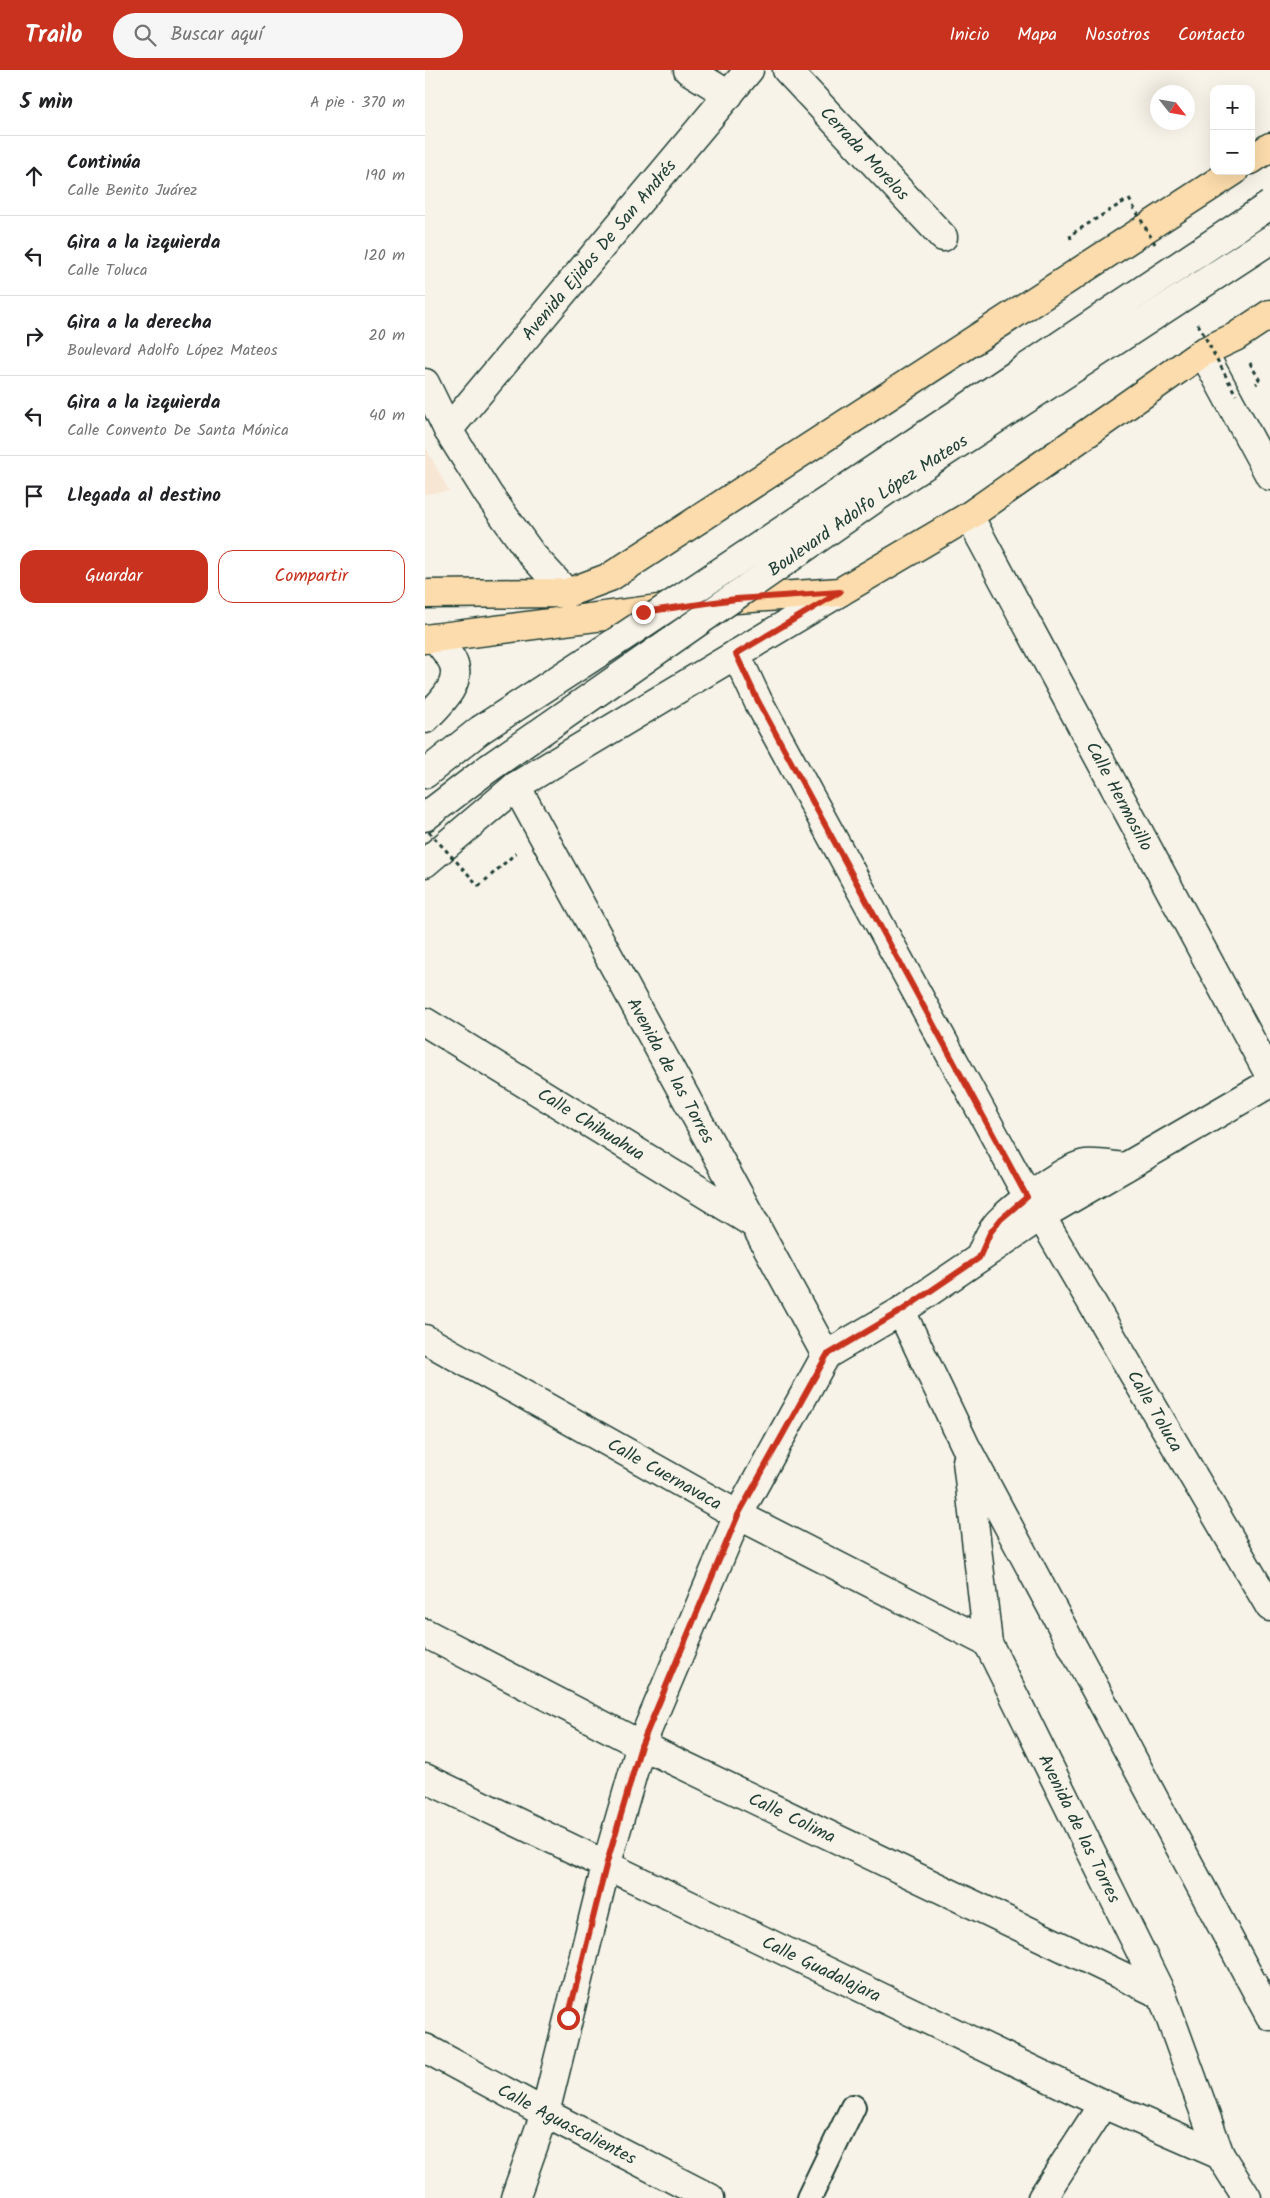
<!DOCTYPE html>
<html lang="es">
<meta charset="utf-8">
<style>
body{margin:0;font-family:Kalam,sans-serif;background:#f6f6f6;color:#202124}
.controls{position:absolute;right:15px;top:15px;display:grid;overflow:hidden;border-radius:10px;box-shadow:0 5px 20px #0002}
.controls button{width:45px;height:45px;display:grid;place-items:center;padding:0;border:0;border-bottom:1px solid #e0e0e0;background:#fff;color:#202124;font:25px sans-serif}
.compass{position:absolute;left:725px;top:15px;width:45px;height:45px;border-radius:50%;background:#fff;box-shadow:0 5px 20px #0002;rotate:121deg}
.stop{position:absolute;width:15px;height:15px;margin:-11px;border:4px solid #c8321e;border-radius:50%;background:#fff}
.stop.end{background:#c8321e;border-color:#fff;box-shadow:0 1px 5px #0008}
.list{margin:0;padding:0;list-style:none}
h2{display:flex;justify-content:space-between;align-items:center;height:65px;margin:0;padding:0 20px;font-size:21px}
h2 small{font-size:16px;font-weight:400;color:#757577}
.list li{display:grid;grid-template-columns:32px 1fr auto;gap:15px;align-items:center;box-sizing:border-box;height:80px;padding:0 20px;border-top:1px solid #e0e0e0}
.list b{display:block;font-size:19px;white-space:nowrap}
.list p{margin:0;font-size:16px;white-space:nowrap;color:#757577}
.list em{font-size:16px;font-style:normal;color:#757577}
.actions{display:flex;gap:10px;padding:15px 20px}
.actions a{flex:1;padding:11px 0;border:1px solid #c8321e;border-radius:15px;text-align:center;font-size:18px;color:#c8321e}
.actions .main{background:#c8321e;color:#fff}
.icon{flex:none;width:28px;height:28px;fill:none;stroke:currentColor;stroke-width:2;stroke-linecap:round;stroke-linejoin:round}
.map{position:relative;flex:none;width:845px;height:2128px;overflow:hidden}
header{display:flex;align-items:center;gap:30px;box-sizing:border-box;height:70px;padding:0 25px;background:#c8321e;color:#fff}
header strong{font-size:24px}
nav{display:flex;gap:28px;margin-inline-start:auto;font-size:18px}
.search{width:350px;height:45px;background:#f6f6f6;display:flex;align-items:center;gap:12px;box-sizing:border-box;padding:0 18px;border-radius:28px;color:#757577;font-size:19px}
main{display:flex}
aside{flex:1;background:#fff}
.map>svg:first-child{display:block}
.built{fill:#f8e6d5}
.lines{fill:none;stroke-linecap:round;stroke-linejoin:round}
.pedestrian-casing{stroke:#1f3d34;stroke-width:28}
.minor-casing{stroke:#1f3d34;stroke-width:31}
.tertiary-casing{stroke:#1f3d34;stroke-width:31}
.secondary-casing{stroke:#1f3d34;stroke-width:31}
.primary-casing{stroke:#1f3d34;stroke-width:31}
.path{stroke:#1f3d34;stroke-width:3;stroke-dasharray:4 4;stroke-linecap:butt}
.pedestrian{stroke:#f7f3e8;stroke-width:24}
.minor{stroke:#f7f3e8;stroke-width:28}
.tertiary{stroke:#f7f3e8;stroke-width:28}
.secondary{stroke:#f7f3e8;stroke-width:28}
.primary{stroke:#fcdcac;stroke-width:28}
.secondary-bridge-casing{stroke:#1f3d34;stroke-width:31;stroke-linecap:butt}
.path-bridge{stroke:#1f3d34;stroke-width:3;stroke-dasharray:4 4;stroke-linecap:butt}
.secondary-bridge{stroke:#f7f3e8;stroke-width:28}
.route{stroke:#c8321e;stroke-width:6}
.labels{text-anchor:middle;stroke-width:5;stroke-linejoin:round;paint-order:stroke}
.street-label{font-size:18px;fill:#1f3d34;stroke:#f7f3e8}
</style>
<header>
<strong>Trailo</strong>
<div class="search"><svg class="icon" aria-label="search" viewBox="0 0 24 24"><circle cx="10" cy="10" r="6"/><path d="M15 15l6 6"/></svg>Buscar aquí</div>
<nav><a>Inicio</a><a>Mapa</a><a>Nosotros</a><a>Contacto</a></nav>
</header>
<main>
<aside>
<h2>5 min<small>A pie · 370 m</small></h2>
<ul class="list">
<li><svg class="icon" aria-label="ahead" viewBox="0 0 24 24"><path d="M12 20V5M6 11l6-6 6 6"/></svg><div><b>Continúa</b><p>Calle Benito Juárez</p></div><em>190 m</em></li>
<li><svg class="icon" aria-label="left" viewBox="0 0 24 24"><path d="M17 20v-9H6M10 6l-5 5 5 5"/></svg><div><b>Gira a la izquierda</b><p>Calle Toluca</p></div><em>120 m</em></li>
<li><svg class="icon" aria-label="right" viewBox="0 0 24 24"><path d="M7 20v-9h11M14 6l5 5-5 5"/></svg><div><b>Gira a la derecha</b><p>Boulevard Adolfo López Mateos</p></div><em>20 m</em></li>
<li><svg class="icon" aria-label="left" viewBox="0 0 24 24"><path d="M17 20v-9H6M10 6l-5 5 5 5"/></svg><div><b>Gira a la izquierda</b><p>Calle Convento De Santa Mónica</p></div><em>40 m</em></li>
<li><svg class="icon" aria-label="arrive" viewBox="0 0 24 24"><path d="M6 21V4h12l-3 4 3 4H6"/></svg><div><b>Llegada al destino</b></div></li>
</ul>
<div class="actions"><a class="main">Guardar</a><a>Compartir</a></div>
</aside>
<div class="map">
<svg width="845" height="2128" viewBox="0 0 845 2128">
<rect width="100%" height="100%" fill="#f7f3e8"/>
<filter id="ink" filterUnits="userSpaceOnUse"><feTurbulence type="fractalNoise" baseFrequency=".02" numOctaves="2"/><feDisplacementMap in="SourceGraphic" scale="10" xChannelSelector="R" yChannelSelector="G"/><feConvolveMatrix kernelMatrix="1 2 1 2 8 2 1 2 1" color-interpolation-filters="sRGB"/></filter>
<g filter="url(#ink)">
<!-- built -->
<path class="built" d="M0 376 24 421 0 424Z"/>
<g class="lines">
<!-- pedestrian casing -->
<g class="pedestrian-casing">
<path id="pedestrian" d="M384 2128 428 2037"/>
</g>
<!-- minor casing -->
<g class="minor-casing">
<g id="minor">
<path d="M263 0 304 25"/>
<path id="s1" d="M362 0 518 167"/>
<path d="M778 282 845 406"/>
<path id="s2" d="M23 360 324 0"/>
<path id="s3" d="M544 446 845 1006"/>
<path d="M311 584 333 631 603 1127"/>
<path id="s4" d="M0 952 331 1155"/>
<path id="s5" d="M616 1146 845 1537"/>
<path d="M557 1182C562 1170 567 1158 577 1149 591 1135 642 1096 661 1094 673 1093 688 1096 700 1097"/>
<path d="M476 1241 616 1146 845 1013"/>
<path id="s6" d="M0 1269 313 1445 563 1573"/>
<path id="s7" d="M0 1563 216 1675 737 1925"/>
<path id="s8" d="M0 1708 678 2034 795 2085"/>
<path id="s9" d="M0 1978 120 2043 285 2128"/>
<path d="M90 2128 120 2043 181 1796 216 1675 313 1445 401 1285"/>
<path d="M617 2128 678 2034"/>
</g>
</g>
<!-- tertiary casing -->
<g class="tertiary-casing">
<g id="tertiary">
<path id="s10" d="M91 716 401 1285 476 1241 540 1375 845 1946"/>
<path id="s11" d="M542 1391 563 1573 737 1925 795 2085 822 2128"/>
</g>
</g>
<!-- secondary casing -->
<g class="secondary-casing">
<path id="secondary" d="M0 313 23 360 63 424 107 485 142 523
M0 649C15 634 39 613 27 590 22 583 16 575 10 568
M0 704 55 660
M0 747 64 698
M0 793 91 716 415 522"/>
</g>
<!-- primary casing -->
<g class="primary-casing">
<path id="primary" d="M826 90 845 77
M0 524 142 523 185 507 809 101
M0 569 311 529 415 522 544 446 778 282 810 267 845 244"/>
</g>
<!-- path -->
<path class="path" d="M646 169 645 165 700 131
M825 293 835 311 831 314
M54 816 91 783"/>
<!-- pedestrian -->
<use href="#pedestrian" class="pedestrian"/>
<!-- minor -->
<use href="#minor" class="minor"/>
<!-- tertiary -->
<use href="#tertiary" class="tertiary"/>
<!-- secondary -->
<use href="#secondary" class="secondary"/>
<!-- primary -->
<use href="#primary" class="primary"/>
<!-- secondary-bridge casing -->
<g class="secondary-bridge-casing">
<g id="secondary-bridge">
<path d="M55 660 189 573 845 135"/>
<path id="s12" d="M64 698 465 418 845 170"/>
</g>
</g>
<!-- path-bridge -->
<path class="path-bridge" d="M704 129 730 174
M773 254 811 325
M4 762 54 816"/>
<!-- secondary-bridge -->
<use href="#secondary-bridge" class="secondary-bridge"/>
</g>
</g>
<g class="lines" filter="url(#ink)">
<!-- route -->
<path class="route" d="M143 1948 181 1796 216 1676 313 1445 402 1285 476 1241 554 1188 565 1163 576 1149 602 1127 333 631 311 584 415 522 311 529 218 542"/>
</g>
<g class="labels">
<!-- street labels -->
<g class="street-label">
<text dy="6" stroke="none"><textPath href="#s1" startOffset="114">Cerrada Morelos</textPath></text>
<text dy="6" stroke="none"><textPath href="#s2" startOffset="235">Avenida Ejidos De San Andrés</textPath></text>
<text dy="6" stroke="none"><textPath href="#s12" startOffset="461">Boulevard Adolfo López Mateos</textPath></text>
<text dy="6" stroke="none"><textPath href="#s3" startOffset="318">Calle Hermosillo</textPath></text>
<text dy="6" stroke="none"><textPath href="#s10" startOffset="324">Avenida de las Torres</textPath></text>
<text dy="6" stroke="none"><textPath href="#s4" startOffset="195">Calle Chihuahua</textPath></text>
<text dy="6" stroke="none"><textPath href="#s5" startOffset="226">Calle Toluca</textPath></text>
<text dy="6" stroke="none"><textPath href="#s6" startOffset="275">Calle Cuernavaca</textPath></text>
<text dy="6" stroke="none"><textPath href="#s7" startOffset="411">Calle Colima</textPath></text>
<text dy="6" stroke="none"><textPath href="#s11" startOffset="390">Avenida de las Torres</textPath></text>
<text dy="6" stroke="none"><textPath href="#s8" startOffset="440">Calle Guadalajara</textPath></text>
<text dy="6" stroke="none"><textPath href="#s9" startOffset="161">Calle Aguascalientes</textPath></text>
</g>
</g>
</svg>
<div class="controls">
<button>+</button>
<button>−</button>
</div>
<svg class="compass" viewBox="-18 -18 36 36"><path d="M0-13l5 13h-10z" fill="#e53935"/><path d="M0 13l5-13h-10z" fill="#757577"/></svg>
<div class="stop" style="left:143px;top:1948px"></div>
<div class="stop end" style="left:218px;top:542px"></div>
</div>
</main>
